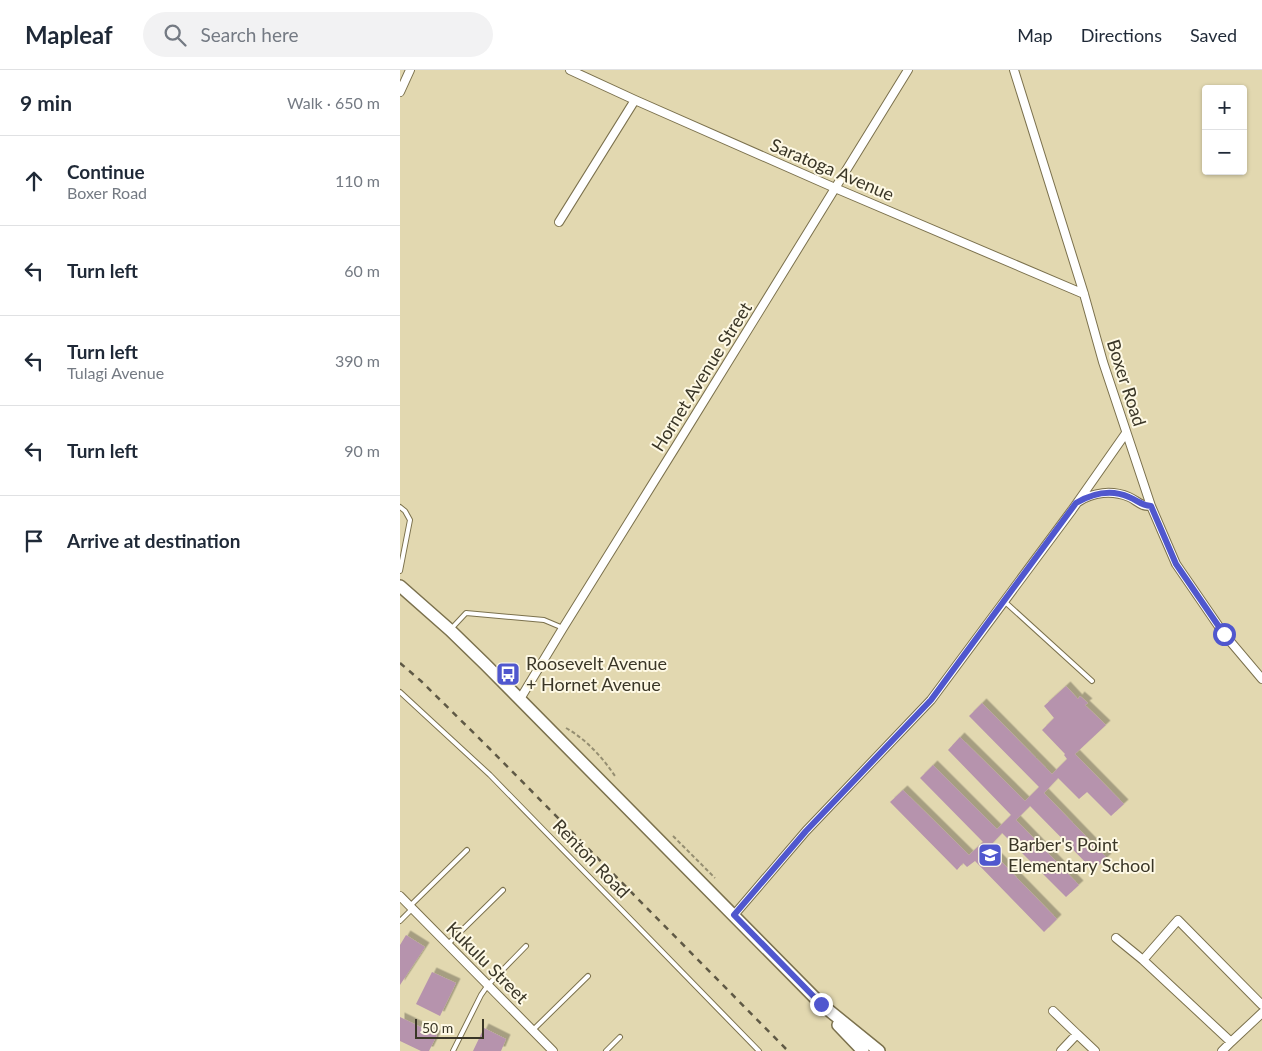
<!DOCTYPE html>
<meta charset="utf-8">
<style>
body{margin:0;font-family:Lato,sans-serif;background:#f2f2f3;color:#1f2937}
.controls{position:absolute;right:15px;top:15px;display:grid;overflow:hidden;border-radius:5px;box-shadow:0 1px 4px #0004}
.controls button{width:45px;height:45px;display:grid;place-items:center;padding:0;border:0;border-bottom:1px solid #e0e1e3;background:#fff;color:#1f2937;font:25px sans-serif}
.scale{position:absolute;left:15px;bottom:12px;width:69px;box-sizing:border-box;padding-left:5px;border:2px solid #3a3627;border-top:0;font-size:14px;line-height:18px;white-space:nowrap;color:#3a3627;-webkit-text-stroke:4px #fef9e5;paint-order:stroke}
.stop{position:absolute;width:15px;height:15px;margin:-11px;border:4px solid #5057ce;border-radius:50%;background:#fff}
.stop.end{background:#5057ce;border-color:#fff;box-shadow:0 1px 5px #0008}
.list{margin:0;padding:0;list-style:none}
h2{display:flex;justify-content:space-between;align-items:center;height:65px;margin:0;padding:0 20px;font-size:21px}
h2 small{font-size:16px;font-weight:400;color:#747a83}
.list li{display:grid;grid-template-columns:32px 1fr auto;gap:15px;align-items:center;box-sizing:border-box;height:90px;padding:0 20px;border-top:1px solid #e0e1e3}
.list b{display:block;font-size:19px;white-space:nowrap}
.list p{margin:0;font-size:16px;white-space:nowrap;color:#747a83}
.list em{font-size:16px;font-style:normal;color:#747a83}
.icon{flex:none;width:28px;height:28px;fill:none;stroke:currentColor;stroke-width:2;stroke-linecap:round;stroke-linejoin:round}
.map{position:relative;flex:none;width:862px;height:981px;overflow:hidden}
header{display:flex;align-items:center;gap:30px;box-sizing:border-box;height:70px;padding:0 25px;background:#fff;border-bottom:1px solid #e0e1e3}
header strong{font-size:24px}
nav{display:flex;gap:28px;margin-inline-start:auto;font-size:18px}
.search{width:350px;height:45px;background:#f2f2f3;display:flex;align-items:center;gap:12px;box-sizing:border-box;padding:0 18px;border-radius:28px;color:#747a83;font-size:19px}
main{display:flex}
aside{flex:1;background:#fff}
.map>svg:first-child{display:block}
.building{fill:#b693ad;filter:url(#shadow)}
.lines{fill:none;stroke-linecap:round;stroke-linejoin:round}
.lane-casing{stroke:#7b714d;stroke-width:6}
.street-casing{stroke:#7b714d;stroke-width:10}
.secondary-casing{stroke:#7b714d;stroke-width:14}
.path{stroke:#958e71;stroke-width:2;stroke-dasharray:4 2.5;stroke-linecap:butt}
.lane{stroke:#fff;stroke-width:4}
.street{stroke:#fff;stroke-width:8}
.secondary{stroke:#fff;stroke-width:11}
.rail{stroke:#5f5945;stroke-width:2.5;stroke-dasharray:6 6;stroke-linecap:butt}
.route{stroke:#5057ce;stroke-width:6}
.labels{text-anchor:middle;stroke-width:4;stroke-linejoin:round;paint-order:stroke}
.street-label{font-size:18px;fill:#3a3627;stroke:#fef9e5}
.poi-label{font-size:18px;fill:#3a3627;stroke:#fef9e5;text-anchor:start}
</style>
<header>
<strong>Mapleaf</strong>
<div class="search"><svg class="icon" aria-label="search" viewBox="0 0 24 24"><circle cx="10" cy="10" r="6"/><path d="M15 15l6 6"/></svg>Search here</div>
<nav><a>Map</a><a>Directions</a><a>Saved</a></nav>
</header>
<main>
<aside>
<h2>9 min<small>Walk · 650 m</small></h2>
<ul class="list">
<li><svg class="icon" aria-label="ahead" viewBox="0 0 24 24"><path d="M12 20V5M6 11l6-6 6 6"/></svg><div><b>Continue</b><p>Boxer Road</p></div><em>110 m</em></li>
<li><svg class="icon" aria-label="left" viewBox="0 0 24 24"><path d="M17 20v-9H6M10 6l-5 5 5 5"/></svg><div><b>Turn left</b></div><em>60 m</em></li>
<li><svg class="icon" aria-label="left" viewBox="0 0 24 24"><path d="M17 20v-9H6M10 6l-5 5 5 5"/></svg><div><b>Turn left</b><p>Tulagi Avenue</p></div><em>390 m</em></li>
<li><svg class="icon" aria-label="left" viewBox="0 0 24 24"><path d="M17 20v-9H6M10 6l-5 5 5 5"/></svg><div><b>Turn left</b></div><em>90 m</em></li>
<li><svg class="icon" aria-label="arrive" viewBox="0 0 24 24"><path d="M6 21V4h12l-3 4 3 4H6"/></svg><div><b>Arrive at destination</b></div></li>
</ul>
</aside>
<div class="map">
<svg width="862" height="981" viewBox="0 0 862 981">
<defs>
<filter id="shadow"><feDropShadow dx="4.5" dy="-4.5" stdDeviation="0" flood-color="#0004"/></filter>
</defs>
<rect width="100%" height="100%" fill="#e2d8b0"/>
<!-- building -->
<path class="building" d="M666 616 678 629 680 626 688 633 685 635 706 655 675 684 724 734 711 746 687 722 679 729 658 708 644 723 707 788 693 800 630 736 616 750 679 815 666 827 602 763 588 778 657 849 644 862 575 791 567 797 563 793 557 800 490 732 503 720 569 785 583 772 520 708 533 695 597 759 611 745 548 680 560 667 625 731 639 717 569 646 582 633 652 704 667 689 664 685 665 684 642 660 654 648 644 636Z
M6 865 25 877 0 915V875Z
M32 902 56 913 40 946 16 934Z
M0 947 37 965 29 981H21L0 971Z
M84 958 106 969 101 981H73Z"/>
<g class="lines">
<!-- lane casing -->
<g class="lane-casing">
<path id="lane" d="M0 437 5 441 10 450 0 501
M604 531 692 611
M51 559 66 543 144 550 163 558
M0 622 90 705 359 981
M10 836 67 780
M0 851 12 839
M48 874 103 820
M133 960 188 906
M53 981 81 925 88 915 126 876
M206 981 220 967"/>
</g>
<!-- street casing -->
<g class="street-casing">
<path id="street" d="M170 0 235 30 435 118 684 224
M614 0 684 224 703 292 751 436 776 494 824 564 862 609
M0 22 10 0
M159 152 235 30
M678 432C693 422 712 420 729 427 734 429 738 433 743 435 745 436 748 436 751 436
M120 629 163 558 278 373 508 0
M0 826 153 981
M334 845 406 761 531 630 672 440 726 363
M716 868 743 890
M653 941 677 964
M831 972 862 943
M661 981 677 964 695 981
M822 981 831 972 743 890 778 850 862 935"/>
</g>
<!-- secondary casing -->
<g class="secondary-casing">
<path id="secondary" d="M0 516 50 560 85 594 421 934 479 981
M438 955 463 981"/>
</g>
<!-- path -->
<path class="path" d="M166 658C187 670 202 687 215 706
M273 766 315 808"/>
<!-- lane -->
<use href="#lane" class="lane"/>
<!-- street -->
<use href="#street" class="street"/>
<!-- secondary -->
<use href="#secondary" class="secondary"/>
<!-- rail -->
<path class="rail" d="M0 593 21 611 90 679 388 981"/>
</g>
<g class="lines">
<!-- route -->
<path class="route" d="M421 934 334 845 406 761 531 630 676 433C693 423 711 419 729 427 739 431 740 435 751 436L776 494 824 564"/>
</g>
<!-- icons -->
<defs>
<g id="bus-square" transform="scale(1.25)"><rect x="-9" y="-9" width="18" height="18" rx="4" fill="#5057ce" stroke="#fef9e5"/><path d="M-5-6H5V4H4V6H2V4H-2V6H-4V4H-5ZM-3.5-4V0h7V-4ZM-3.5 1.2v1.5H-2V1.2ZM2 1.2v1.5H3.5V1.2Z" fill="#fff"/></g>
<g id="school-square" transform="scale(1.25)"><rect x="-9" y="-9" width="18" height="18" rx="4" fill="#5057ce" stroke="#fef9e5"/><path d="M0-5L7-2L0 1L-7-2ZM-4 1L0 2.5L4 1V4Q0 6-4 4Z" fill="#fff"/></g>
</defs>
<g fill-rule="evenodd">
<use href="#bus-square" x="108" y="604"/>
<use href="#school-square" x="590" y="785"/>
</g>
<g class="labels">
<!-- street labels -->
<g class="street-label">
<text transform="translate(432 100) rotate(23)" y="6">Saratoga Avenue</text>
<text transform="translate(302 307) rotate(-58)" y="6">Hornet Avenue Street</text>
<text transform="translate(726 313) rotate(72)" y="6">Boxer Road</text>
<text transform="translate(191 789) rotate(46)" y="6">Renton Road</text>
<text transform="translate(87 893) rotate(45)" y="6">Kukulu Street</text>
</g>
<!-- poi labels -->
<g class="poi-label">
<text x="126" y="600">Roosevelt Avenue<tspan x="126" dy="21">+ Hornet Avenue</tspan></text>
<text x="608" y="781">Barber's Point<tspan x="608" dy="21">Elementary School</tspan></text>
</g>
</g>
</svg>
<div class="controls">
<button>+</button>
<button>−</button>
</div>
<div class="scale">50 m</div>
<div class="stop" style="left:824px;top:564px"></div>
<div class="stop end" style="left:421px;top:934px"></div>
</div>
</main>
